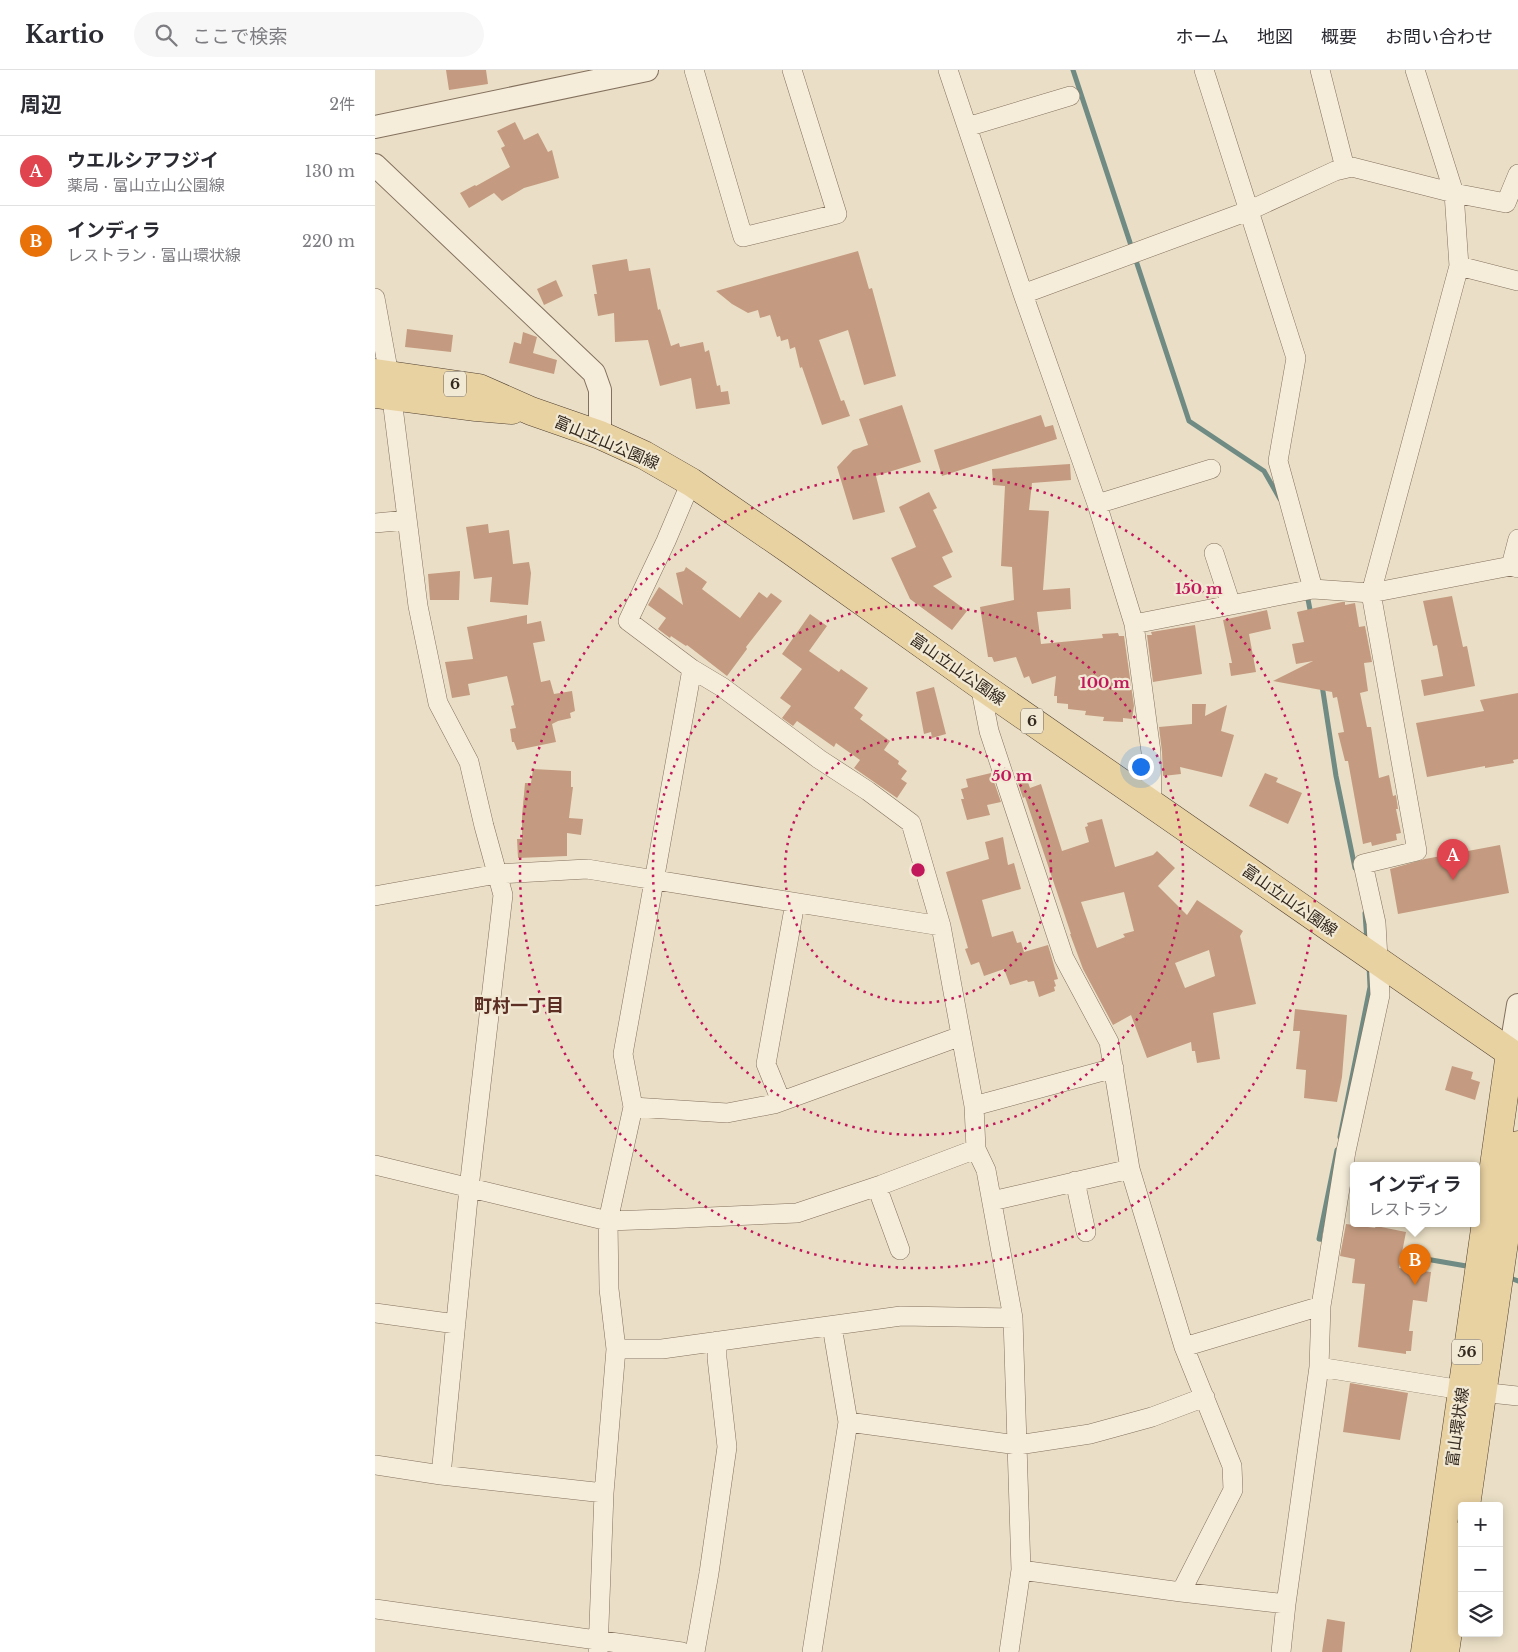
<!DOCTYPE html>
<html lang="ja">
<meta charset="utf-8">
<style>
body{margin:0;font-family:"Libre Baskerville","Noto Sans JP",serif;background:#f7f7f7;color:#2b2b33}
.controls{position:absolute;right:15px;bottom:15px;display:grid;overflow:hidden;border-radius:5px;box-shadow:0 2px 12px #0003}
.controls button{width:45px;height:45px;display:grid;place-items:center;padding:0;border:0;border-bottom:1px solid #e1e1e2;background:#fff;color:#2b2b33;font:25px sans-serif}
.you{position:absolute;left:765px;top:696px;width:18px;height:18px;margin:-12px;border:4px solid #fff;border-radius:50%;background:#1a73e8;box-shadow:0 0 0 8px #1a73e833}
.badge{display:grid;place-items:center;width:32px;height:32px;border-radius:50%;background:#0b8043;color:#fff;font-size:16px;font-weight:700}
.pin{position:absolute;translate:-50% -41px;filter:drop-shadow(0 1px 2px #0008)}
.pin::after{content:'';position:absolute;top:26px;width:18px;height:15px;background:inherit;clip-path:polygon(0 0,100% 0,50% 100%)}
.popup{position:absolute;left:975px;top:1092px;width:130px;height:65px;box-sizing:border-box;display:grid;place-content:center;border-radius:5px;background:#fff;filter:drop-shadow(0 1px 4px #0005);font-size:16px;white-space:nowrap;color:#7c7c81}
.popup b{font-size:19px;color:#2b2b33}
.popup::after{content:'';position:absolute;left:50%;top:100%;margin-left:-10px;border:10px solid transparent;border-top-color:#fff}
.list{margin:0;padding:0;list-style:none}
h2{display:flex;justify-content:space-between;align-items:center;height:65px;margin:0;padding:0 20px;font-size:21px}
h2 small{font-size:16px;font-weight:400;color:#7c7c81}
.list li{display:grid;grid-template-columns:32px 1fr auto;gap:15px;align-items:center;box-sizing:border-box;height:70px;padding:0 20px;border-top:1px solid #e1e1e2}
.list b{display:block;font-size:19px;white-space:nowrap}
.list p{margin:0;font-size:16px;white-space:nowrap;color:#7c7c81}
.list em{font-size:16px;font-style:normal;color:#7c7c81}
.icon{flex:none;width:28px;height:28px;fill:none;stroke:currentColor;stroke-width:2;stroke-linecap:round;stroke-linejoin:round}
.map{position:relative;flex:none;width:1143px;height:1582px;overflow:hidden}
header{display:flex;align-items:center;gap:30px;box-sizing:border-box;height:70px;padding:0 25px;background:#fff;border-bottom:1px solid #e1e1e2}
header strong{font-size:24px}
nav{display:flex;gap:28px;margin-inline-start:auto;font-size:18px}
.search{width:350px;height:45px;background:#f7f7f7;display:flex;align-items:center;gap:12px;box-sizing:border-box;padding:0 18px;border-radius:28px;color:#7c7c81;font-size:19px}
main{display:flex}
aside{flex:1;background:#fff}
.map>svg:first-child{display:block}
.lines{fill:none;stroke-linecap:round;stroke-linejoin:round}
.stream{stroke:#6f8b84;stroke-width:5}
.building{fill:#c49b80;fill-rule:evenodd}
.minor-casing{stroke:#83715e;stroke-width:20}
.tertiary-casing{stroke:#83715e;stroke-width:24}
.primary-casing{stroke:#514032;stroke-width:29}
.minor{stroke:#f5ecd9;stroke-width:19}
.tertiary{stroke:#f5ecd9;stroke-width:22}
.primary{stroke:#e9d2a2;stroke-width:28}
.ring{fill:none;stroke:#c2185b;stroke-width:2.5;stroke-dasharray:2.5 5}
.labels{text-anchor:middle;stroke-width:4.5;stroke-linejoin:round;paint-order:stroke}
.shield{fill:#f2e9d5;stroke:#6e6356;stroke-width:1}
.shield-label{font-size:15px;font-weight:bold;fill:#352a20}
.street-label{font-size:16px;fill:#352a20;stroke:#f2e9d5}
.neighbourhood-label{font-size:18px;font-weight:bold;fill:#5d2f24;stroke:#f2e9d5}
.centre{fill:#c2185b;stroke:#f2e9d5;stroke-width:2.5}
.ring-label{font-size:15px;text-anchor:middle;font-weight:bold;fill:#c2185b;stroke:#f2e9d5;stroke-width:4.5;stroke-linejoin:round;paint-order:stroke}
</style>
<header>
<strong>Kartio</strong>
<div class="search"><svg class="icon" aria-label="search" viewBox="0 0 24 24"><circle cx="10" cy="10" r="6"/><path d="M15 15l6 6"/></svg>ここで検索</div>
<nav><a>ホーム</a><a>地図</a><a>概要</a><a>お問い合わせ</a></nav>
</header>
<main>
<aside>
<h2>周辺<small>2件</small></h2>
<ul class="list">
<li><span class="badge" style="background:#e0444e">A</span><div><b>ウエルシアフジイ</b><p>薬局 · 富山立山公園線</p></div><em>130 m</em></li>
<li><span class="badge" style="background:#e8710a">B</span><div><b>インディラ</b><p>レストラン · 富山環状線</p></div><em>220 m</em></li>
</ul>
</aside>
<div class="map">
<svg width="1143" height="1582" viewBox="0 0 1143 1582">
<rect width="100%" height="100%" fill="#eadfc6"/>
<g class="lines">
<!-- stream -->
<path class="stream" d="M698 0 814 351 889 401 905 429
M932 524 936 545
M947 615 961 706 980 798
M990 843 992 872
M965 1067 995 917 994 896
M952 1170 944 1169 962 1080
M1022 1184 1097 1197
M1132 1207 1143 1211"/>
</g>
<!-- building -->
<path class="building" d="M71 0H111L113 14 74 20Z
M140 52 149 70 163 63 173 82 177 80 184 108 149 118 127 131 119 123 94 138 85 123 100 115 101 116 135 97 126 78 130 76 122 61Z
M483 181 494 219 497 218 521 306 489 315 473 260 444 270 466 331 469 330 475 346 447 355 427 297 425 298 420 277 415 279 413 269 406 271 405 266 402 267 395 245 385 248 383 240 373 243 357 234 341 221Z
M252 189 254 201 275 198 283 240 285 239 296 276 304 273 305 277 328 272 330 282 334 280 342 316 345 315 346 322 353 321 355 334 321 339 316 308 285 316 273 270 240 272 239 243 223 246 219 224H222L217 195Z
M181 210 188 226 169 235 162 219Z
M32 259 78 265 76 282 30 277Z
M148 262 162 267 158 283 182 290 179 304 134 293 139 272 146 274Z
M527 335 546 392 501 406 510 442 478 450 462 397 478 380 493 375 484 349Z
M666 345 670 357 678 355 682 369 567 406 559 380Z
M695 394 696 410 657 413 654 440 674 441 668 520 695 518 696 539 662 542 666 574 728 568 727 564 743 563 744 566H749L759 636 757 649 748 648V652L728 651 729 647 710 645 711 641 693 639V634L682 633V626H679L681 606 657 614 654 606 649 608 641 587 619 592 617 587H613L605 537 639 530 637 497 626 496 630 416 618 415 617 399Z
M554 422 562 438 558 440 578 482 567 487 577 507 558 516 592 541 577 560 535 529 516 488 541 477 524 437Z
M113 454 114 463 134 460 138 494 154 492 156 503 153 535 115 532 117 507 99 509 91 457Z
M311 497 332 512 327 519 365 548 384 522 392 528 396 523 407 531 371 577 372 579 352 606 312 575 311 576 296 566 295 568 283 559 291 548 273 535 284 517 308 535 301 503 309 501Z
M85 501 84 530H55L53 504Z
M1077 526 1088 577 1092 576 1100 616 1049 626 1046 610 1068 606 1062 575 1058 576 1048 531Z
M967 532H970V535L980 533 984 557 990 556 997 592 989 593 993 621 985 623 992 657H996L1004 708 1014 705 1018 726 1021 725 1023 739H1021L1026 763 1021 764 1022 770 997 776 996 772 988 774 973 691H970L963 663 969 662 962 627 958 628 957 622 898 611 938 591 921 594 917 574 929 572 922 542Z
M892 540 896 559 874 564 881 602 856 606 854 593H857L848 550Z
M435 544 452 556 434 581 464 602 466 599 493 618 479 638 488 645 485 649 515 671 509 680 524 691 523 694 532 701 526 709 532 713 522 728 479 698 485 690 461 673 459 677 422 651 418 656 407 648 416 636 405 628 427 599 407 584Z
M152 545V554L166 551 170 571 158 573 166 612 175 610 179 624 197 621 200 641 195 643 196 648 183 651 177 654 181 672 142 680 139 672H137L135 659 141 658 136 636 139 635 132 606 93 614 95 625 77 628 70 592 98 589 92 557Z
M820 555 827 604 778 612 772 565H777L776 562Z
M559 617 571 664 557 668 556 662 549 664 541 622Z
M1143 623V689L1138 690 1139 693 1110 698V696L1052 707 1041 653 1109 641 1105 630Z
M817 634H831L830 646 852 635 846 661 859 665 847 707 805 697 806 704 788 706 787 682 784 657 817 654Z
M158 699 196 701V717H198L194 748 208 749 206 765 192 763V786L143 788 142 769H147V746L150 713H156Z
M616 703 626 732 612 735 615 745 592 750 586 729H589L586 719 593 717 591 709Z
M890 703 903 708 901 712 927 723 913 754 874 736Z
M650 704 655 718 666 714 687 781 714 772 710 757 713 756 712 753 727 749 740 797 778 785 782 781 800 798 783 816 812 845 822 830 868 861 865 866 881 934 838 943 845 989 822 993 820 981H817L816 972 772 988 756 945 738 955 708 899 695 864H696L650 727 648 728 641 707ZM749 822 759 861 748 864 750 867 722 878 706 832ZM834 880 840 906 810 918 800 893Z
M628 767 633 795 639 793 646 819 607 830 617 867 638 861 642 873 646 872 649 882 673 875 683 909 679 910 681 916 679 917 680 921 664 927 659 911 653 912 652 910 635 915 629 899 609 906 604 892 596 895 590 879 593 878 571 802 614 789 610 772Z
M1125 775 1134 823 1023 844 1015 799 1050 789Z
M920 939 972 945 967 1007 962 1032 929 1028 931 1000 921 999 925 961H918Z
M1077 996 1098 1002 1096 1009 1105 1012 1100 1030 1070 1020Z
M971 1154 1000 1158 1001 1156 1031 1162 1024 1198 1056 1202 1052 1232 1038 1230 1034 1261H1038L1036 1281H1031V1284L983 1277 990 1214 977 1213 980 1189 965 1186Z
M975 1313 1033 1323 1025 1370 968 1362Z
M952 1549 970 1552 967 1582H947Z"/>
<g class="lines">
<!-- minor casing -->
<g class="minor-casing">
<path id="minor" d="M319 0 368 167 462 144 417 0
M573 0 648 224 722 434 759 554 776 682 777 733
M829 0 921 288 903 391 938 519
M945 0 970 98
M592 57 695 26
M1084 196 1143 211
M648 224 873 141 960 101 977 97 1079 123 1131 133 1143 104
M0 228 14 305 43 536 63 633 94 692 109 756 128 825 94 1118 66 1405
M316 412 291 471 253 551 317 599 347 617 444 689 493 721 536 753 566 856 599 1036 601 1079 611 1100 638 1248 646 1500 634 1582
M722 434 836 399
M0 453 32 450
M839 483 856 535
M1136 496 1143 469
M759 554 938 519 996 523 1136 496 1143 498
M605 615 614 661 689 888 734 972 755 1099 809 1277 857 1396 858 1420 806 1522
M0 826 122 804 212 799 566 856
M406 1031 391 994 420 833
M599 1036 739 998
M258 1037 352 1043 399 1034 586 966
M0 1095 233 1151 289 1149 422 1143 506 1115 601 1079
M700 1111 711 1162
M502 1117 525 1180
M617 1131 755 1099
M0 1243 81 1254
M809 1277 946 1236
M241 1279H287L526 1246 638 1248
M944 1297 1087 1320 1143 1326
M473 1352 643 1375 715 1364 777 1347 830 1327
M0 1395 66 1405 229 1423
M646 1500 806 1522 911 1534
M0 1539 307 1582
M223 1582 229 1423 241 1279 234 1219 233 1151 258 1037 248 984 317 599
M320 1582 334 1503 352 1377 342 1288V1271
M437 1582 473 1352 457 1256
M906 1582 911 1534 944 1297 946 1236 971 1081 1005 925 1001 853 988 794 1042 781 996 523 1084 196 1079 123 1040 0"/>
</g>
<!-- tertiary casing -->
<g class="tertiary-casing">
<path id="tertiary" d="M0 57 272 0
M0 95 219 303 225 320V365
M1135 983 1143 935"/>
</g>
<!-- primary casing -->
<g class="primary-casing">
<path id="primary" d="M0 303 104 318 156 341 225 365 269 385 316 412 415 480 605 615 1143 988
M0 324 101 337 137 340
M1091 1436 1143 1075
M1050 1582 1135 983
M1070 1582 1087 1466"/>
</g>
<!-- minor -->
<use href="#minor" class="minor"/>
<!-- tertiary -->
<use href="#tertiary" class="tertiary"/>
<!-- primary -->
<use href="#primary" class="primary"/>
</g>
<!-- distance rings -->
<g class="ring">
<circle cx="543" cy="800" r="133"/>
<circle cx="543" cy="800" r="265"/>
<circle cx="543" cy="800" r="398"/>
</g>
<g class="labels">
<!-- shield labels -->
<g class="shield">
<rect x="69" y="301.5" width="22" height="25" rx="4"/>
<rect x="646" y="638.5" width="22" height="25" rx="4"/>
<rect x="1077" y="1269.5" width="30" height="25" rx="4"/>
</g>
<g class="shield-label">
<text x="80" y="319">6</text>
<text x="657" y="656">6</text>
<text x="1092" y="1287">56</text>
</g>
<!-- street labels -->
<g class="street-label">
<text transform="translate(232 372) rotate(23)" y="6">富山立山公園線</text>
<text transform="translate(583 599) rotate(35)" y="6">富山立山公園線</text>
<text transform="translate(915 830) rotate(35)" y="6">富山立山公園線</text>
<text transform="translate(1082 1357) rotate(-82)" y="6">富山環状線</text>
</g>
<!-- neighbourhood labels -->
<g class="neighbourhood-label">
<text x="144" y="942">町村一丁目</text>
</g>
</g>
<circle cx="543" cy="800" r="8" class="centre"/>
<g class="ring-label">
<text x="824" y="524">150 m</text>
<text x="730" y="618">100 m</text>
<text x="637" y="711">50 m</text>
</g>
</svg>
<div class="controls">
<button>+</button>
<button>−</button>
<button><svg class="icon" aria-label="layers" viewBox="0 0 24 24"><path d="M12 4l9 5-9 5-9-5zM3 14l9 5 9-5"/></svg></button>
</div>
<div class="you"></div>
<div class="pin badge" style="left:1078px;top:810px;background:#e0444e">A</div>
<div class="pin badge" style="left:1040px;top:1215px;background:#e8710a">B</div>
<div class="popup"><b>インディラ</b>レストラン</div>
</div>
</main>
